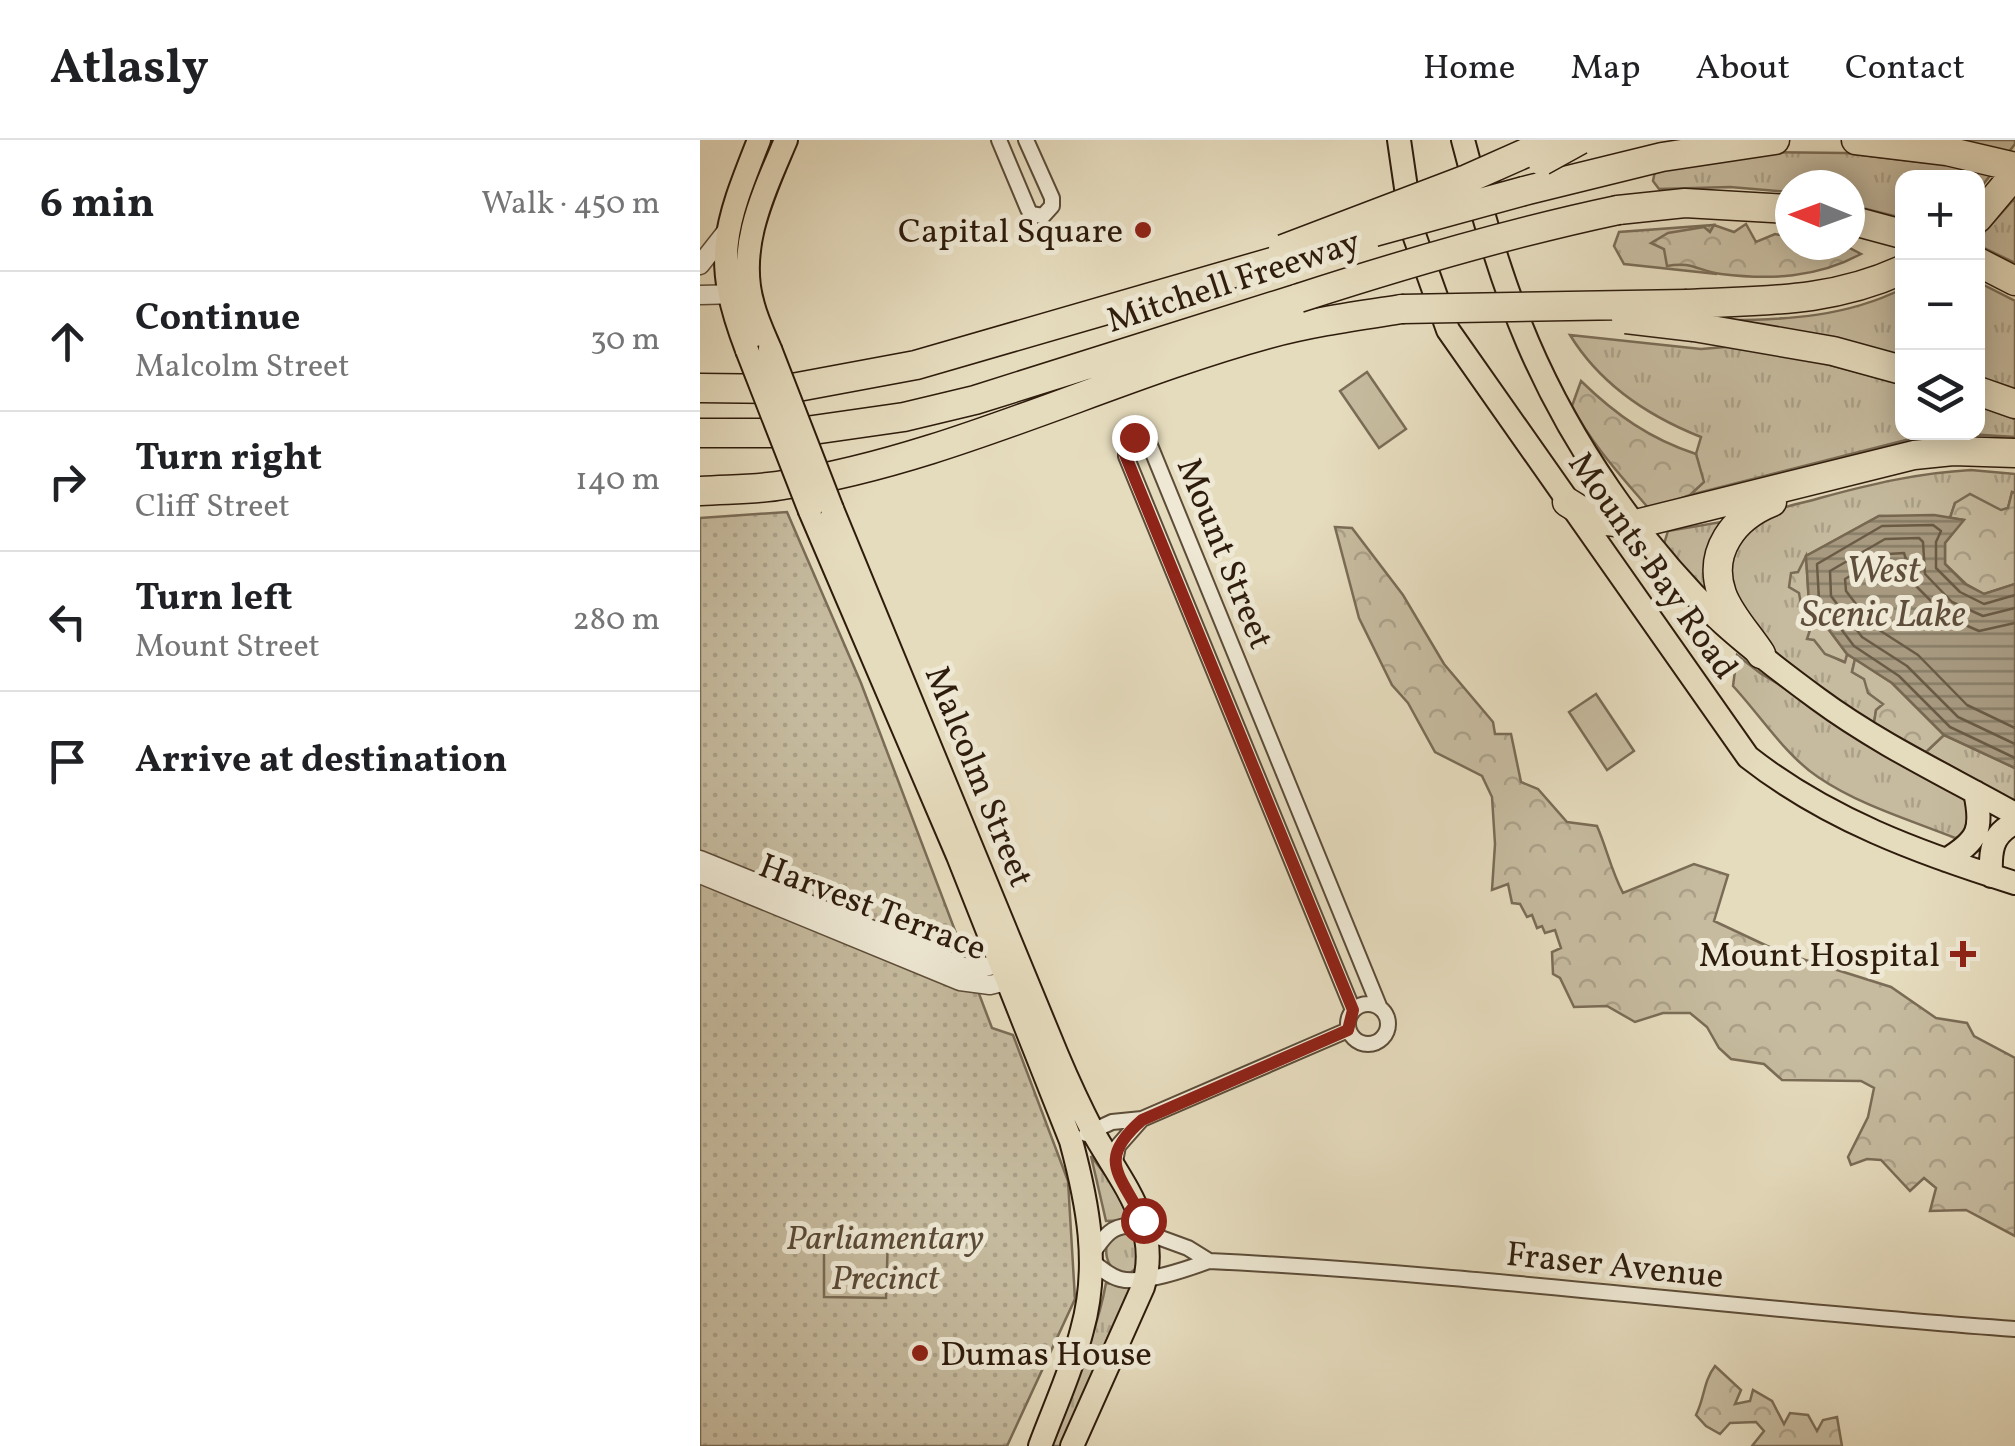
<!DOCTYPE html>
<meta charset="utf-8">
<style>
body{margin:0;font-family:Vollkorn,serif;background:#f6f6f6;color:#202124}
.controls{position:absolute;right:30px;top:30px;display:grid;overflow:hidden;border-radius:20px;box-shadow:0 5px 25px #0003}
.controls button{width:90px;height:90px;display:grid;place-items:center;padding:0;border:0;border-bottom:2px solid #e0e0e0;background:#fff;color:#202124;font:50px sans-serif}
.compass{position:absolute;left:1075px;top:30px;width:90px;height:90px;border-radius:50%;background:#fff;box-shadow:0 5px 25px #0003;rotate:271deg}
.stop{position:absolute;width:30px;height:30px;margin:-22px;border:8px solid #8f2418;border-radius:50%;background:#fff}
.stop.end{background:#8f2418;border-color:#fff;box-shadow:0 2px 10px #0008}
.list{margin:0;padding:0;list-style:none}
h2{display:flex;justify-content:space-between;align-items:center;height:130px;margin:0;padding:0 40px;font-size:42px}
h2 small{font-size:32px;font-weight:400;color:#757577}
.list li{display:grid;grid-template-columns:65px 1fr auto;gap:30px;align-items:center;box-sizing:border-box;height:140px;padding:0 40px;border-top:2px solid #e0e0e0}
.list b{display:block;font-size:38px;white-space:nowrap}
.list p{margin:0;font-size:32px;white-space:nowrap;color:#757577}
.list em{font-size:32px;font-style:normal;color:#757577}
.icon{flex:none;width:55px;height:55px;fill:none;stroke:currentColor;stroke-width:2;stroke-linecap:round;stroke-linejoin:round}
.map{position:relative;flex:none;width:1315px;height:1306px;overflow:hidden}
header{display:flex;align-items:center;gap:60px;box-sizing:border-box;height:140px;padding:0 50px;background:#fff;border-bottom:2px solid #e0e0e0}
header strong{font-size:48px}
nav{display:flex;gap:55px;margin-inline-start:auto;font-size:35px}
main{display:flex}
aside{flex:1;background:#fff}
.map>svg:first-child{display:block}
.grass{fill:url(#grass-tufts);stroke:#7a6c56;stroke-width:2.5}
.forest{fill:url(#forest-crowns);stroke:#7a6c56;stroke-width:2.5}
.park{fill:url(#park-dots);stroke:#7a6c56;stroke-width:2.5}
.garden{fill:#c6bb9f;stroke:#7a6c56;stroke-width:2.5}
.water{fill:url(#water-rules);stroke:#776852;stroke-width:2.5}
.lines{fill:none;stroke-linecap:round;stroke-linejoin:round}
.shore{stroke:#6a5b46;stroke-width:2.5}
.minor-casing{stroke:#5c4c38;stroke-width:18}
.tertiary-casing{stroke:#5c4c38;stroke-width:21}
.primary-casing{stroke:#2e1c0c;stroke-width:26}
.motorway-casing{stroke:#2e1c0c;stroke-width:31}
.minor{stroke:#eee8d4;stroke-width:14}
.tertiary{stroke:#eee8d4;stroke-width:18}
.primary{stroke:#e5dbbd;stroke-width:22}
.motorway{stroke:#e5dbbd;stroke-width:28}
.primary-bridge-casing{stroke:#2e1c0c;stroke-width:26;stroke-linecap:butt}
.motorway-bridge-casing{stroke:#2e1c0c;stroke-width:31;stroke-linecap:butt}
.primary-bridge{stroke:#e5dbbd;stroke-width:22}
.motorway-bridge{stroke:#e5dbbd;stroke-width:28}
.route{stroke:#8f2418;stroke-width:12}
.poi-dot{fill:#8f2418;stroke:#eee8d4;stroke-width:4}
.labels{text-anchor:middle;stroke-width:10;stroke-linejoin:round;paint-order:stroke}
.poi-label{font-size:35px;fill:#2e1c0c;stroke:#eee8d4;text-anchor:end}
.street-label{font-size:35px;fill:#2e1c0c;stroke:#eee8d4}
.park-label{font-size:35px;font-style:italic;fill:#5c4c38;stroke:#eee8d4}
.water-label{font-size:38px;font-style:italic;fill:#5e4e3b;stroke:#eee8d4}
</style>
<header>
<strong>Atlasly</strong>
<nav><a>Home</a><a>Map</a><a>About</a><a>Contact</a></nav>
</header>
<main>
<aside>
<h2>6 min<small>Walk · 450 m</small></h2>
<ul class="list">
<li><svg class="icon" aria-label="ahead" viewBox="0 0 24 24"><path d="M12 20V5M6 11l6-6 6 6"/></svg><div><b>Continue</b><p>Malcolm Street</p></div><em>30 m</em></li>
<li><svg class="icon" aria-label="right" viewBox="0 0 24 24"><path d="M7 20v-9h11M14 6l5 5-5 5"/></svg><div><b>Turn right</b><p>Cliff Street</p></div><em>140 m</em></li>
<li><svg class="icon" aria-label="left" viewBox="0 0 24 24"><path d="M17 20v-9H6M10 6l-5 5 5 5"/></svg><div><b>Turn left</b><p>Mount Street</p></div><em>280 m</em></li>
<li><svg class="icon" aria-label="arrive" viewBox="0 0 24 24"><path d="M6 21V4h12l-3 4 3 4H6"/></svg><div><b>Arrive at destination</b></div></li>
</ul>
</aside>
<div class="map">
<svg width="1315" height="1306" viewBox="0 0 1315 1306">
<defs>
<pattern id="grass-tufts" width="24" height="20" patternUnits="userSpaceOnUse" patternTransform="scale(2.5)"><rect width="24" height="20" fill="#c6bb9f"/><path d="M3 7l-1-3M5 7V3M7 7l1-3M15 17l-1-3M17 17v-4M19 17l1-3" fill="none" stroke="#aaa088"/></pattern>
<pattern id="forest-crowns" width="20" height="18" patternUnits="userSpaceOnUse" patternTransform="scale(2.5)"><rect width="20" height="18" fill="#c6bb9f"/><path d="M2 6a3 3 0 1 1 6 0M12 15a3 3 0 1 1 6 0" fill="none" stroke="#aaa088"/></pattern>
<pattern id="park-dots" width="8" height="8" patternUnits="userSpaceOnUse" patternTransform="scale(2.5)"><rect width="8" height="8" fill="#c6bb9f"/><path d="M2 2h.1M6 6h.1" fill="none" stroke="#aaa088" stroke-width="1.8" stroke-linecap="round"/></pattern>
<pattern id="water-rules" width="6" height="5" patternUnits="userSpaceOnUse" patternTransform="scale(2.5)"><rect width="6" height="5" fill="#a79a81"/><path d="M0 2.5h6" fill="none" stroke="#887d68"/></pattern>
</defs>
<rect width="100%" height="100%" fill="#e5dbbd"/>
<filter id="stains"><feTurbulence type="fractalNoise" baseFrequency=".002" numOctaves="4"/><feColorMatrix values="0 0 0 0 .2 0 0 0 0 .09 0 0 0 0 .02 0 0 0 .5 -.17"/></filter>
<radialGradient id="worn" r=".72"><stop offset=".6" stop-color="#630" stop-opacity="0"/><stop offset="1" stop-color="#630" stop-opacity=".3"/></radialGradient>
<!-- grass -->
<path class="grass" d="M1226 0H1315V4L1278 51V38H1202V78L1150 65V45H1090V52L1030 47 959 49 953 41 955 31 1062 12 1145 13 1222 22Z
M1315 58V123L1278 105V99Z
M1014 85 1010 92 964 109 986 122 1017 134 924 124 914 106 919 92Z
M1278 142 1315 161V254L1278 243Z
M1202 149V222L1028 180C1090 180 1147 176 1202 149Z
M870 195 1001 209 1038 206 1096 216 1202 244V292H1278V266L1315 279V297L1268 294 1210 299 990 355 1003 342 996 314 1001 297C948 276 900 244 870 195Z
M1271 330 1315 334V353L1312 352 1308 368 1300 371 1280 361 1255 363 1250 378 1179 376 1106 416C1098 459 1097 503 1144 522L1147 514 1155 519 1152 532 1164 539 1184 564 1176 571 1174 583C1115 552 1047 508 1032 441 1025 412 1041 386 1068 373 1084 366 1104 363 1120 358 1171 344 1218 333 1271 330Z
M1021 382 1012 407 1023 469 989 436 964 404 968 391Z
M1037 515 1060 533 1256 652 1267 662 1273 675 1265 696 1255 698C1210 680 1159 665 1118 637 1085 615 1060 575 1033 546Z
M1244 595 1315 628V662L1226 612Z
M391 1016 426 1062 433 1080 406 1081Z
M423 1090 436 1095 440 1125 429 1134C410 1134 404 1119 407 1103Z
M406 1143 432 1147 362 1306H349C369 1252 396 1199 406 1143Z"/>
<!-- forest -->
<path class="forest" d="M1046 84 1056 102 1075 94 1090 97V105H1144L1161 114C1117 138 1070 140 1021 134 998 131 992 121 967 126L964 109 951 103 968 93 1004 87 1010 92 1014 85 1034 92Z
M881 241C916 275 950 299 996 314L1004 342 990 355 950 370C922 337 892 305 872 266Z
M1312 352 1315 353V444L1284 454 1266 444 1245 424V403L1263 380 1250 378 1255 363 1270 354 1301 370 1308 368Z
M635 387 652 388 703 455 744 524 793 582 795 594H811L821 642 838 649 867 682 897 686C907 709 911 730 923 753L994 724 1028 735 1014 781 1080 812 1191 847 1236 878 1267 883 1274 896 1315 918V1096L1266 1070 1230 1071 1236 1048 1224 1038 1210 1051 1181 1020 1167 1019 1151 1025 1148 1017 1168 977 1174 948 1161 941 1082 940 1064 924 1031 919 1019 908 1007 887 990 873H963L935 882 907 866 874 867 860 838 853 834 852 812 861 808 855 790 845 793 842 786 837 788 832 775 827 777 820 764 812 763 808 744 792 750 795 704 792 657 782 636 735 612 708 563 692 545 659 478Z
M1106 416 1109 463 1147 514 1145 522 1125 514 1114 500 1107 499 1110 490 1103 476 1099 453 1089 447 1091 433 1098 432Z
M1155 519 1192 543 1244 595 1226 612 1174 583 1176 570 1183 564 1168 553 1164 539 1152 532Z
M1015 1226 1041 1250 1035 1264 1050 1261 1053 1250 1072 1261 1084 1284 1090 1273 1108 1275 1117 1291 1123 1280 1137 1277 1142 1306H1052L1064 1291 1056 1282 1030 1283 1020 1294 1006 1286 996 1275C1005 1257 1003 1242 1015 1226Z"/>
<!-- park -->
<path class="park" d="M87 372 161 543 292 888 313 895 368 1041 375 1159 307 1306H0V378Z"/>
<!-- garden -->
<path class="garden" d="M667 232 706 289 679 308 640 251Z
M896 554 934 611 907 630 869 572Z
M124 1095 188 1097 186 1158 124 1157Z"/>
<!-- water -->
<path class="water" d="M1234 375 1264 380 1245 403V424L1265 444 1284 454 1315 444V628L1244 595 1192 543 1147 514 1109 463 1106 416 1179 376Z"/>
<g class="lines">
<!-- shore -->
<path class="shore" d="M1315 455 1284 464 1260 452 1236 428V402L1241 391 1233 385 1182 386 1117 424 1119 460 1154 506 1199 536 1250 587 1315 618
M1315 468 1283 476 1252 462 1225 434 1223 402 1219 398 1185 399 1130 431 1131 456 1162 497 1207 526 1258 577 1315 604
M1315 483 1279 491 1247 477 1214 444 1204 413 1188 414 1145 439 1146 451 1173 486 1218 515 1267 565 1315 588"/>
<!-- minor casing -->
<g class="minor-casing">
<path id="minor" d="M299 0 328 69 331 74 343 76 352 66V58L326 0
M648 884a20 20 0 1 1 40 0a20 20 0 1 1-40 0Z
M653 870 426 316V304L434 297 443 298 449 303 679 866
M386 994 412 982 442 979 648 890
M414 1027 418 1006 441 980
M391 1115C402 1101 409 1086 428 1086L488 1108 509 1121
M392 1121C400 1128 409 1136 420 1139 442 1145 487 1129 509 1121 778 1134 1046 1170 1315 1189"/>
</g>
<!-- tertiary casing -->
<g class="tertiary-casing">
<path id="tertiary" d="M0 125 26 92
M0 155 40 154
M0 720 264 827 280 828 313 821
M0 734 260 841 290 845 319 838"/>
</g>
<!-- primary casing -->
<g class="primary-casing">
<path id="primary" d="M699 0 712 89 748 190 1048 617C1127 679 1219 713 1315 743
M763 0C781 68 800 138 828 203 871 303 939 402 1017 478 1048 507 1084 534 1118 559 1179 604 1249 637 1315 674
M70 209C64 195 57 180 53 165 36 108 64 52 86 0
M47 210C12 119 24 88 59 0
M132 369 357 915C368 941 380 967 393 992 421 1042 462 1087 443 1147L372 1306
M110 371 258 716 371 1001C388 1064 400 1126 382 1190 372 1230 354 1268 340 1306
M1246 720C1279 700 1283 689 1275 652
M1291 736C1290 712 1291 694 1315 683"/>
</g>
<!-- motorway casing -->
<g class="motorway-casing">
<path id="motorway" d="M1156 0 1247 11 1315 27
M824 51 962 17 1075 0
M918 70 985 63 1090 69
M1278 78 1315 34
M1150 80 1202 94
M1278 122 1315 141
M987 164C1065 160 1129 163 1202 130
M994 187 1133 211 1202 230
M0 248 87 249 216 225 586 118
M1278 251 1315 264
M0 293H92L204 277 275 260 599 158
M0 351C27 349 56 350 83 345 247 320 407 238 568 194 612 182 657 176 702 169
M867 362 896 380 936 384 1214 315 1253 311 1315 313
M1061 514C1049 495 1030 476 1022 454 1007 412 1034 377 1072 362"/>
</g>
<!-- minor -->
<use href="#minor" class="minor"/>
<!-- tertiary -->
<use href="#tertiary" class="tertiary"/>
<!-- primary -->
<use href="#primary" class="primary"/>
<!-- motorway -->
<use href="#motorway" class="motorway"/>
<!-- primary-bridge casing -->
<g class="primary-bridge-casing">
<path id="primary-bridge" d="M70 209 132 369
M47 210 110 371"/>
</g>
<!-- motorway-bridge casing -->
<g class="motorway-bridge-casing">
<path id="motorway-bridge" d="M842 21 880 0
M674 92 824 51
M583 109 767 39 855 0
M599 158C704 124 809 93 918 70
M702 169 987 164
M926 179 994 187"/>
</g>
<!-- primary-bridge -->
<use href="#primary-bridge" class="primary-bridge"/>
<!-- motorway-bridge -->
<use href="#motorway-bridge" class="motorway-bridge"/>
</g>
<g class="lines">
<!-- route -->
<path class="route" d="M434 297 426 304 424 312 653 870 648 890 442 980C395 1021 421 1034 443 1080"/>
</g>
<!-- markers -->
<g class="poi-dot">
<circle cx="443" cy="90" r="10"/>
<path d="M1258 799h10v10h10v10h-10v10h-10v-10h-10v-10h10z"/>
<circle cx="220" cy="1213" r="10"/>
</g>
<g class="labels">
<!-- poi labels -->
<g class="poi-label">
<text x="423" y="102">Capital Square</text>
<text x="1240" y="826">Mount Hospital</text>
<text x="240" y="1225" text-anchor="start">Dumas House</text>
</g>
<!-- street labels -->
<g class="street-label">
<text transform="translate(533 140) rotate(-18)" y="12">Mitchell Freeway</text>
<text transform="translate(526 413) rotate(68)" y="12">Mount Street</text>
<text transform="translate(954 425) rotate(55)" y="12">Mounts Bay Road</text>
<text transform="translate(280 636) rotate(68)" y="12">Malcolm Street</text>
<text transform="translate(173 766) rotate(21)" y="12">Harvest Terrace</text>
<text transform="translate(915 1124) rotate(6)" y="12">Fraser Avenue</text>
</g>
<!-- park labels -->
<g class="park-label">
<text x="185" y="1109">Parliamentary<tspan x="185" dy="40">Precinct</tspan></text>
</g>
<!-- water labels -->
<g class="water-label">
<text x="1183" y="442">West<tspan x="1183" dy="44">Scenic Lake</tspan></text>
</g>
</g>
<rect width="100%" height="100%" filter="url(#stains)"/>
<rect width="100%" height="100%" fill="url(#worn)"/>
</svg>
<div class="controls">
<button>+</button>
<button>−</button>
<button><svg class="icon" aria-label="layers" viewBox="0 0 24 24"><path d="M12 4l9 5-9 5-9-5zM3 14l9 5 9-5"/></svg></button>
</div>
<svg class="compass" viewBox="-18 -18 36 36"><path d="M0-13l5 13h-10z" fill="#e53935"/><path d="M0 13l5-13h-10z" fill="#757577"/></svg>
<div class="stop" style="left:443px;top:1080px"></div>
<div class="stop end" style="left:434px;top:297px"></div>
</div>
</main>
